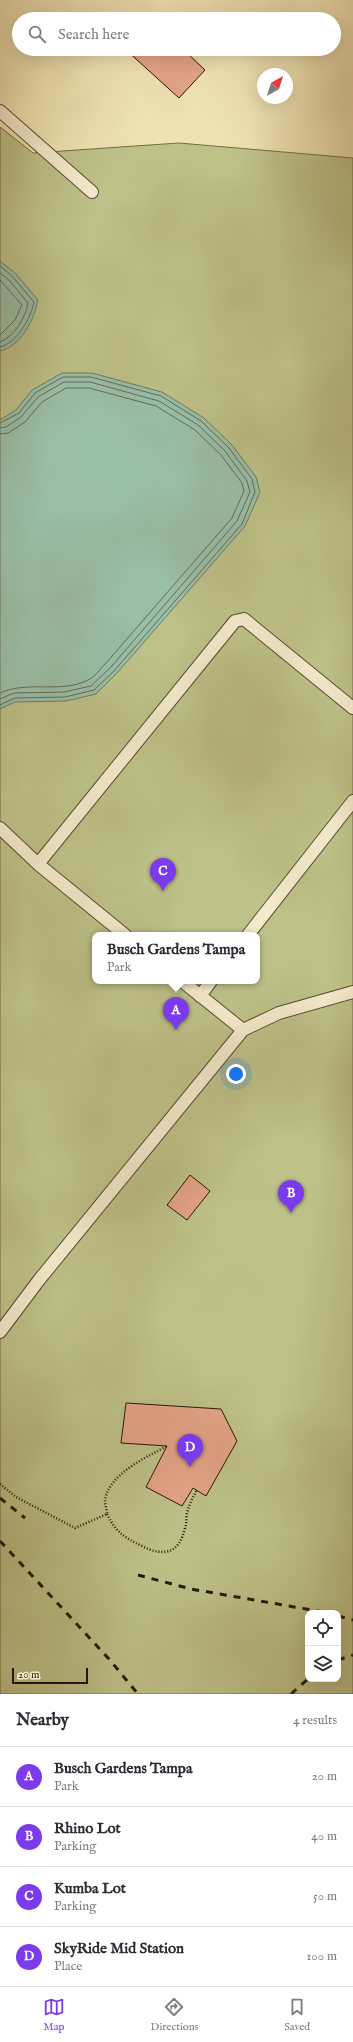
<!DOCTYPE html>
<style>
body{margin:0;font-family:"IM FELL English",serif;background:#f7f7f7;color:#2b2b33}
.controls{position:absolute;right:12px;bottom:12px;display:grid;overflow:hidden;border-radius:8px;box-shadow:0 4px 16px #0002}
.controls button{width:36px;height:36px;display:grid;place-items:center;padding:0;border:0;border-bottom:1px solid #e1e1e2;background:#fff;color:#2b2b33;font:20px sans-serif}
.compass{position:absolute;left:257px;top:68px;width:36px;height:36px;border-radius:50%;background:#fff;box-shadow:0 4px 16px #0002;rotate:39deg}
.scale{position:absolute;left:12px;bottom:10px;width:76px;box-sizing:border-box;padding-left:4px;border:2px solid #261708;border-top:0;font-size:11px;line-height:14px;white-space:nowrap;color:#261708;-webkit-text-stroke:3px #f5eccd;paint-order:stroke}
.you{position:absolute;left:236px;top:1074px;width:14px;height:14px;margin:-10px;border:3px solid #fff;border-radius:50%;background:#1a73e8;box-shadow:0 0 0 6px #1a73e833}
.badge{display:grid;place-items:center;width:26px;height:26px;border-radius:50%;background:#7c3aed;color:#fff;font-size:13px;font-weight:700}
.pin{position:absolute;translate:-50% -33px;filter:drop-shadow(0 1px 2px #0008)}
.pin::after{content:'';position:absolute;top:21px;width:14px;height:12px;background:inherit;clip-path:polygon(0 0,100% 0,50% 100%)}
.popup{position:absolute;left:92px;top:932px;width:168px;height:52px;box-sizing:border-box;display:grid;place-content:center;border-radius:8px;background:#fff;filter:drop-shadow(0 1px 3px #0005);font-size:13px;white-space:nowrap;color:#7c7c81}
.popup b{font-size:15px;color:#2b2b33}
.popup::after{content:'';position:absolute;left:50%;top:100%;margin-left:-8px;border:8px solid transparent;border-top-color:#fff}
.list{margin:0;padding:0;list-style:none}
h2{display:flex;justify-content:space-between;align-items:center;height:52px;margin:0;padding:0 16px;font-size:17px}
h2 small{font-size:13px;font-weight:400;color:#7c7c81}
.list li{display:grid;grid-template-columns:26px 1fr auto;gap:12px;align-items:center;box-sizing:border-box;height:60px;padding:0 16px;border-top:1px solid #e1e1e2}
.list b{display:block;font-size:15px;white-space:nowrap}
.list p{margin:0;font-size:13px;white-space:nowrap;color:#7c7c81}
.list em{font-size:13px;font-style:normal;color:#7c7c81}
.icon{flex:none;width:22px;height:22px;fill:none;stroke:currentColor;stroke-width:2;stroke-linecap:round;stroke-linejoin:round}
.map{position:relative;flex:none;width:353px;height:1694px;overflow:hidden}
.search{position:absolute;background:#fff;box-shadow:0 4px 16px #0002;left:12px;right:12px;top:12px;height:44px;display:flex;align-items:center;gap:10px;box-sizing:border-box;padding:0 14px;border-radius:22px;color:#7c7c81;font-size:15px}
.sheet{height:292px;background:#fff}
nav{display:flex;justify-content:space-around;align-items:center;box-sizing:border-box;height:56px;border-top:1px solid #e1e1e2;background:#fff;font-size:11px;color:#7c7c81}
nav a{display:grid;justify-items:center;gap:2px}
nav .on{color:#7c3aed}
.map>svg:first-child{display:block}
.green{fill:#bec289;stroke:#726c48;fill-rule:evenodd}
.water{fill:#9abfa8;stroke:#6c7c68}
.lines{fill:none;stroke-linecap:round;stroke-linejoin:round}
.shore{stroke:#606b58;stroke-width:1}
.building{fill:#e5a489;stroke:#261708}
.service-casing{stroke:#584a32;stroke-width:14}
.path{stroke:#261708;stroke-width:2.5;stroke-dasharray:1 2;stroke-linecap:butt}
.service{stroke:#f5eccd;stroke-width:12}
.rail{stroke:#261708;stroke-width:3;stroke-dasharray:7 7;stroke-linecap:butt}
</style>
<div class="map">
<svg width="353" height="1694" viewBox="0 0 353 1694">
<rect width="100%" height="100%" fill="#efe2b2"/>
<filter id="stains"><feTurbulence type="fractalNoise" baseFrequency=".005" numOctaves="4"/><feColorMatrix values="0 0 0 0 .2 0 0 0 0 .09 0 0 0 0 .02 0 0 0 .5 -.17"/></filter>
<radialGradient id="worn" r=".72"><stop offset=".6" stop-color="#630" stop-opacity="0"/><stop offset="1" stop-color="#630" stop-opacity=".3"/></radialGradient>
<!-- green -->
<path class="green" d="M0 127 33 153 179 143 353 158V1694H0ZM95 935H257V981H95ZM308 1613H338V1679H308Z"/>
<!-- water -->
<path class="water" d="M0 261 15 273 38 300C34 320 21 346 0 351Z
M62 373H92L162 392 204 418 232 445 256 477 260 492 245 526 117 673 96 694 66 701 15 702 0 709V420L16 410 32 390Z"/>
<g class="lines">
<!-- shore -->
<path class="shore" d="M0 266 12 276 34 302C31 318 17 343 0 347
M0 273 9 280 28 303C26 317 14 337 0 342
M0 280 22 305 15 320 0 335
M0 423 19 413 35 393 63 377H91L161 396 201 421 229 448 252 479 255 492 242 524 114 671 94 690 65 697 15 698 0 705
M0 428 6 427 21 417 38 397 64 382H90L159 401 198 425 225 451 247 481 250 492 237 521 111 667 91 686 64 692 14 693 0 699
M0 434 8 433 25 422 42 402 66 388H89L156 406 195 430 221 455 242 483 244 491 232 518 106 663C101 668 95 677 88 680 61 694 28 680 0 693"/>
</g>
<!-- building -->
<path class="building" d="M125 49H183L205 70 179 98Z
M190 1175 210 1191 187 1220 167 1205Z
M126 1403 221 1409 237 1441 206 1496 193 1488 182 1506 146 1487 167 1446 121 1443Z"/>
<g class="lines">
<!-- service casing -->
<g class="service-casing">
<path id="service" d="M0 111 92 192
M0 828 38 864 125 935
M38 864 235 621 244 619 353 708
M248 935 353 801
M182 981 243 1030
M200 996 211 981
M0 1332 39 1280 243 1030 279 1013 353 992"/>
</g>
<!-- path -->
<path class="path" d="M0 1484 16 1497 75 1528 107 1514C107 1510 105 1505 105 1501 108 1474 147 1457 167 1446
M107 1514C116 1532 123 1537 142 1546 164 1557 179 1554 185 1528 187 1523 186 1518 187 1513 189 1505 193 1497 197 1490"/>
<!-- service -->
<use href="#service" class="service"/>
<!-- rail -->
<path class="rail" d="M0 1498 25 1518
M0 1541 109 1659 138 1694
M138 1575 191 1589 329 1613
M338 1616 353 1620
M338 1660 353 1655
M291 1694 308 1679"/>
</g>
<rect width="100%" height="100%" filter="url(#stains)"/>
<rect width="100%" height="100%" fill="url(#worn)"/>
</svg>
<div class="controls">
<button><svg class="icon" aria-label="locate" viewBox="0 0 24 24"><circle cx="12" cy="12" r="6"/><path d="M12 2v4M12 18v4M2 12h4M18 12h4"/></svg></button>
<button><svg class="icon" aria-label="layers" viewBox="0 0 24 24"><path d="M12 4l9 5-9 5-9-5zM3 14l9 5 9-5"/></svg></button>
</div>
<svg class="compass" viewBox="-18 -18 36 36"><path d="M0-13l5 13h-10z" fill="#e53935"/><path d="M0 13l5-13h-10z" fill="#7c7c81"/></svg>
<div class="scale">20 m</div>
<div class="you"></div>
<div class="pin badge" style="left:176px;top:1030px">A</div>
<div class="popup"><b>Busch Gardens Tampa</b>Park</div>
<div class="pin badge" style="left:291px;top:1213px">B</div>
<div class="pin badge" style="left:163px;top:891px">C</div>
<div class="pin badge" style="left:190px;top:1467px">D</div>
<div class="search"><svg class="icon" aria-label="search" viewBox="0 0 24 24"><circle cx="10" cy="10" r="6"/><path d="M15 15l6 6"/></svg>Search here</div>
</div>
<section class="sheet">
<h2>Nearby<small>4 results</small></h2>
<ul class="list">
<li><span class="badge">A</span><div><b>Busch Gardens Tampa</b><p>Park</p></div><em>20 m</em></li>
<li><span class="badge">B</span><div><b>Rhino Lot</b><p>Parking</p></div><em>40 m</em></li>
<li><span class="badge">C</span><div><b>Kumba Lot</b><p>Parking</p></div><em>50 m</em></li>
<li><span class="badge">D</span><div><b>SkyRide Mid Station</b><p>Place</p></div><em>100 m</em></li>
</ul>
</section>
<nav>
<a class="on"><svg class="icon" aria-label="map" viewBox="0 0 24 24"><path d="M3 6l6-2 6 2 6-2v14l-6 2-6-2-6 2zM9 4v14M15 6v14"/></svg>Map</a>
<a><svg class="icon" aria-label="directions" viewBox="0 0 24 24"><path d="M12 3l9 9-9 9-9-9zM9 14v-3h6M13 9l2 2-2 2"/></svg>Directions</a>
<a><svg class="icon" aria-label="saved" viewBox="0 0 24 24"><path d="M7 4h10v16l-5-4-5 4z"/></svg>Saved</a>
</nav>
